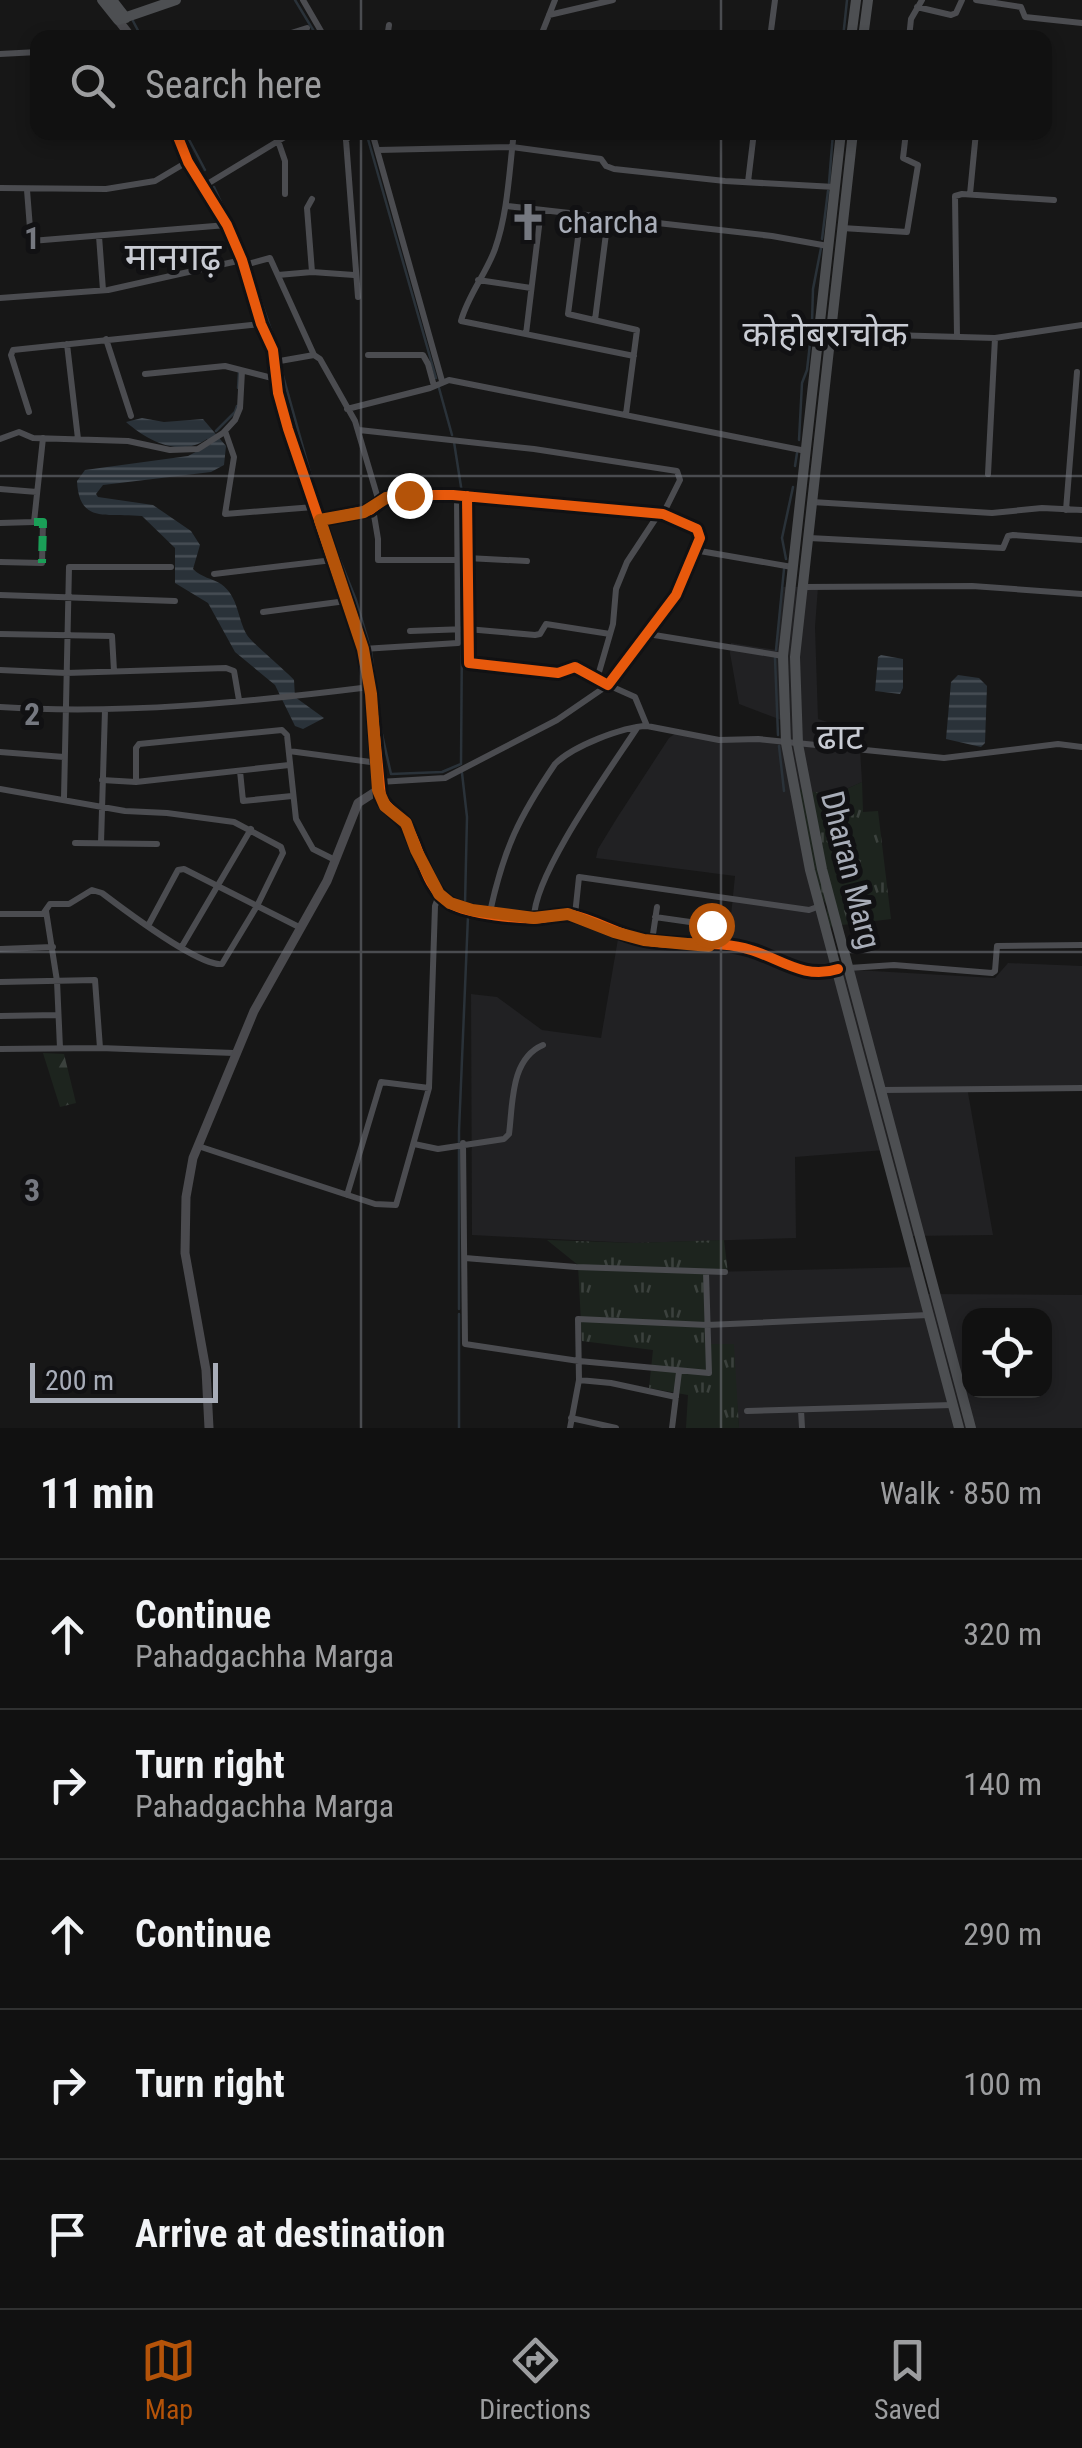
<!DOCTYPE html>
<meta charset="utf-8">
<style>
body{margin:0;font-family:"Roboto Condensed","Noto Sans Devanagari",sans-serif;background:#1e1f1f;color:#f1f3f6}
.controls{position:absolute;right:30px;bottom:30px;display:grid;overflow:hidden;border-radius:20px;box-shadow:0 5px 15px #0003}
.controls button{width:90px;height:90px;display:grid;place-items:center;padding:0;border:0;border-bottom:2px solid #303131;background:#111;color:#f1f3f6;font:50px sans-serif}
.scale{position:absolute;left:30px;bottom:25px;width:188px;box-sizing:border-box;padding-left:10px;border:5px solid #a8adb8;border-top:0;font-size:28px;line-height:35px;white-space:nowrap;color:#a8adb8;-webkit-text-stroke:8px #111113;paint-order:stroke}
.stop{position:absolute;width:30px;height:30px;margin:-22px;border:8px solid #b45309;border-radius:50%;background:#fff}
.stop.end{background:#b45309;border-color:#fff;box-shadow:0 2px 10px #0008}
.list{margin:0;padding:0;list-style:none}
h2{display:flex;justify-content:space-between;align-items:center;height:130px;margin:0;padding:0 40px;font-size:42px}
h2 small{font-size:32px;font-weight:400;color:#9c9d9f}
.list li{display:grid;grid-template-columns:65px 1fr auto;gap:30px;align-items:center;box-sizing:border-box;height:150px;padding:0 40px;border-top:2px solid #303131}
.list b{display:block;font-size:38px;white-space:nowrap}
.list p{margin:0;font-size:32px;white-space:nowrap;color:#9c9d9f}
.list em{font-size:32px;font-style:normal;color:#9c9d9f}
.icon{flex:none;width:55px;height:55px;fill:none;stroke:currentColor;stroke-width:2;stroke-linecap:round;stroke-linejoin:round}
.map{position:relative;flex:none;width:1082px;height:1428px;overflow:hidden}
.search{position:absolute;background:#111;box-shadow:0 5px 15px #0003;left:30px;right:30px;top:30px;height:110px;display:flex;align-items:center;gap:25px;box-sizing:border-box;padding:0 35px;border-radius:20px;color:#9c9d9f;font-size:38px}
.sheet{height:880px;background:#111}
nav{display:flex;justify-content:space-around;align-items:center;box-sizing:border-box;height:140px;border-top:2px solid #303131;background:#111;font-size:28px;color:#9c9d9f}
nav a{display:grid;justify-items:center;gap:5px}
nav .on{color:#b45309}
.map>svg:first-child{display:block}
.built{fill:#212123;fill-rule:evenodd}
.grass{fill:url(#grass-tufts)}
.forest{fill:url(#forest-firs)}
.water{fill:url(#water-rules)}
.lines{fill:none;stroke-linecap:round;stroke-linejoin:round}
.stream{stroke:#2a3239;stroke-width:2.5}
.street{stroke:#4b4c50;stroke-width:6}
.secondary{stroke:#4a4a4e;stroke-width:9}
.primary{stroke:#4d4f52;stroke-width:10}
.quiet{stroke:#1a9f57;stroke-width:8;stroke-dasharray:15 8;stroke-linecap:butt}
.cycleway-casing{stroke:#111113;stroke-width:16}
.cycleway{stroke:#e8590c;stroke-width:10}
.route{stroke:#b45309;stroke-width:12}
.grid{fill:none;stroke:#757880;stroke-width:2.5;stroke-opacity:0.55}
.labels{text-anchor:middle;stroke-width:10;stroke-linejoin:round;paint-order:stroke}
.poi-label{font-size:32px;fill:#a8adb8;stroke:#111113;text-anchor:start}
.street-label{font-size:32px;fill:#a8adb8;stroke:#111113}
.neighbourhood-label{font-size:35px;fill:#c9ccd4;stroke:#111113}
.quarter-label{font-size:38px;fill:#c9ccd4;stroke:#111113}
.grid-label{font-size:32px;text-anchor:middle;font-weight:bold;fill:#757880;stroke:#111113;stroke-width:10;stroke-linejoin:round;paint-order:stroke}
</style>
<div class="map">
<svg width="1082" height="1428" viewBox="0 0 1082 1428">
<defs>
<pattern id="grass-tufts" width="24" height="20" patternUnits="userSpaceOnUse" patternTransform="scale(2.5)"><rect width="24" height="20" fill="#1d241e"/><path d="M3 7l-1-3M5 7V3M7 7l1-3M15 17l-1-3M17 17v-4M19 17l1-3" fill="none" stroke="#3b413d"/></pattern>
<pattern id="forest-firs" width="22" height="20" patternUnits="userSpaceOnUse" patternTransform="scale(2.5)"><rect width="22" height="20" fill="#1d241e"/><path d="M5 1l3.5 6h-7zM16 11l3.5 6h-7z" fill="#3b413d"/></pattern>
<pattern id="water-rules" width="6" height="5" patternUnits="userSpaceOnUse" patternTransform="scale(2.5)"><rect width="6" height="5" fill="#2a3239"/><path d="M0 2.5h6" fill="none" stroke="#464d54"/></pattern>
</defs>
<rect width="100%" height="100%" fill="#171717"/>
<!-- built -->
<path class="built" d="M781 587H818L815 627 818 719 859 732 862 782 833 795 793 789 838 969 995 978 1008 963 1082 966V1086L967 1087 993 1235 909 1236 885 1150 795 1157 796 1238 634 1243 472 1235 471 994 497 997 542 1030 601 1038 618 939 681 948 683 942 728 945 735 876 596 858 598 849 617 818 669 738 676 733 785 743 784 721 739 704 730 653 731 643 776 650Z
M917 1267 924 1294 1082 1295V1428H739L736 1391 708 1344 706 1272ZM970 1316H1044V1390H970Z"/>
<!-- grass -->
<path class="grass" d="M862 782 863 812 878 811 891 919 826 927 827 906 814 884 792 788 833 795Z
M547 1240 634 1243 724 1240 728 1273 707 1272 709 1344H734L739 1428H686L688 1395 649 1388 653 1350 582 1341 578 1265Z"/>
<!-- forest -->
<path class="forest" d="M43 1053 64 1054 76 1103 60 1107Z"/>
<!-- water -->
<path class="water" d="M142 418 164 422 203 419 226 446 224 465 211 472 103 485 96 494 98 497 153 505 191 531 200 545 193 569C202 578 212 578 221 584 239 597 237 618 247 635 251 642 285 670 294 680L295 697 324 718 303 729 295 726 275 685 235 652 208 603 175 583V548L142 516C106 513 79 524 77 481L85 470 188 456 211 444 207 439C180 458 148 441 126 422Z
M881 655 903 659V688L900 694 875 691 878 657Z
M958 675 979 678 987 686 985 743 981 747 946 739 951 682Z"/>
<g class="lines">
<!-- stream -->
<path class="stream" d="M295 0 318 38
M133 21 142 38
M843 38 847 0
M185 132 205 170
M366 132 436 378
M829 183 833 133
M214 187 246 257
M822 239 828 191
M250 269 280 356
M812 323 813 289 821 248
M280 365 321 512
M238 388 239 372
M439 388 452 435
M216 431 235 412 237 406
M799 440 802 383 807 370 811 335
M454 442 462 493
M795 466 797 453
M325 523 356 600 369 644
M786 559 782 538 793 487
M462 625V499
M776 650 784 569
M371 651 381 730 391 774 442 772 461 764 462 633
M775 658 778 735
M779 746 784 791
M462 773 467 817 465 904
M459 1309V1131L468 916
M459 1314V1428"/>
<!-- street -->
<path class="street" d="M303 0 325 38
M976 0 1021 7 1025 17 1082 23
M917 7 951 15 956 13 962 0
M549 15 613 0
M275 38 307 28
M387 38 389 25
M540 38 555 0
M770 38 775 0
M909 38 911 19 922 0
M0 54 38 52
M275 132 285 161V194
M353 132 346 140 358 297
M372 132 442 381
M514 132C509 172 508 212 495 249 486 274 468 295 461 321L634 356
M378 150 512 147 601 159 606 166 614 169 725 181 835 187
M748 182 754 132
M204 186 293 132
M0 188 106 189 155 181 187 162
M27 190 31 241 227 225
M970 194 976 132
M312 199 307 208 312 272
M507 206 772 236 828 246
M581 215 568 314 637 330 626 414
M842 228 907 232 918 165 903 158 906 132
M99 236 103 290
M244 265 270 258 314 355
M278 275 312 272 354 275
M478 280 531 288
M0 298 108 290 242 260
M595 320 608 218
M820 333 995 338 1082 325
M526 334 541 210
M957 336 955 196 962 194 1054 200
M106 339 131 416
M67 344 78 439
M368 355H423L428 364 434 386
M274 362 314 355 320 359 355 421 379 502
M145 374 225 366 276 379
M347 409 430 388 449 380 806 451
M29 412 11 355 13 350 261 324
M359 430 534 449 677 471 680 480 663 514
M225 431 234 457 225 514 314 507
M0 439 19 432 33 438 128 441 170 450 198 449 223 433 235 420 240 408 242 371
M988 474 995 338
M0 489 37 492
M812 502 992 513 1042 508 1082 510
M373 509 378 539V560H458
M1066 510 1077 372
M320 520 370 510 386 498 397 495H453L663 514 697 529 700 538 676 595 608 685 575 667 558 673 469 663 467 496
M0 523 34 522 43 438
M809 538 1003 548 1008 536 1013 535 1082 540
M694 550 792 567
M467 558 527 561
M0 562 42 563 43 522H34
M214 574 333 560
M803 587 972 586 1082 594
M0 595 175 601
M263 612 346 601
M410 631 467 629 535 635 540 634 546 624 610 634
M0 634 112 636 114 671
M648 634 783 656
M363 649 458 643 457 496
M0 670 66 673 226 668 234 671 239 700
M597 679 613 624 616 589 627 562 658 515
M0 707C121 715 250 702 370 687
M289 751 378 763
M0 752 64 757
M240 771 243 801 292 796
M102 780 136 782 289 765
M136 782V748L139 744 282 730 287 735 296 819 313 849 335 860
M379 782 445 778 557 720 608 685 635 697 647 726 719 740 758 739 944 758 1058 744 1082 747
M0 789 125 811 167 813 234 822 281 847 283 853 257 906 222 964C200 967 123 909 102 893L92 890 69 904H50L43 914H0
M64 798 69 567H171
M75 843 157 844
M101 843 105 710
M46 911 57 981 60 1048
M490 912C504 848 519 817 555 764 573 746 622 727 647 726
M575 915 579 877 809 910 820 906
M655 917 711 925
M534 918C534 874 611 768 637 728
M149 924 178 870 184 869 301 928
M652 941 657 907
M709 945 712 916
M181 948 251 829
M0 949 53 947
M849 968 894 965 992 973 995 971 997 946 1082 945
M0 982 95 980 100 1048
M0 1016 58 1015
M0 1049 100 1048 234 1053
M882 1090 1082 1088
M463 1143 465 1344 579 1361 709 1373 706 1272
M414 1144 438 1149 504 1139 509 1134C513 1104 510 1059 543 1045
M198 1146 375 1204 396 1205 429 1088 435 906 439 895
M347 1195 381 1082 429 1088
M465 1258 576 1267 725 1272
M579 1380 611 1383 676 1397
M801 1410 802 1428
M747 1411 952 1405
M571 1418 616 1428
M570 1428 579 1380 578 1319 707 1325 928 1315
M672 1428 679 1372"/>
<!-- secondary -->
<path class="secondary" d="M118 20 132 38
M176 132 188 162 227 225 242 260 261 324 273 350 278 393 288 429 363 649 371 694 381 797C387 810 399 814 406 825 422 850 423 887 451 904 468 914 522 920 541 918 551 917 562 913 572 915 596 920 618 935 644 940 678 947 718 939 751 950 781 959 804 980 838 969
M209 1428 206 1370 185 1253 186 1197 193 1158 254 1011 327 881 358 803 378 790"/>
<!-- primary -->
<path class="primary" d="M102 0 118 20 176 0
M112 0 126 18
M851 38 856 0
M863 38 868 0
M841 132 783 656 786 743 810 870 959 1428
M853 132 795 657 798 744 822 869 971 1428"/>
<!-- quiet -->
<path class="quiet" d="M34 522H43L42 563"/>
<!-- cycleway casing -->
<g class="cycleway-casing">
<path id="cycleway" d="M176 132 188 162 227 225 242 260 261 324 273 350 278 393 288 429 363 649 371 694 381 797C387 810 399 814 406 825 422 850 423 887 451 904 468 914 522 920 541 918 551 917 562 913 572 915 596 920 618 935 644 940 678 947 718 939 751 950 781 959 804 980 838 969
M320 520 370 510 386 498 397 495H453L663 514 697 529 700 538 676 595 608 685 575 667 558 673 469 663 467 496"/>
</g>
<!-- cycleway -->
<use href="#cycleway" class="cycleway"/>
</g>
<g class="lines">
<!-- route -->
<path class="route" d="M409 495 386 498 364 512 320 520 363 649 371 694 378 790 385 806 406 823 416 850 439 894 450 903 472 910 534 918 568 914 614 932 644 940 709 946 711 925"/>
</g>
<!-- grid -->
<path class="grid" d="M361 0V38M721 0V38M361 132V1428M721 132V1428M0 476H1082M0 952H1082"/>
<!-- icons -->
<defs>
<g id="church-bare" transform="scale(3)"><path d="M-1.2-6h2.4v3.5h3.3v2.4h-3.3V6h-2.4V-.1h-3.3v-2.4h3.3Z" fill="#757880" stroke="#111113" stroke-width="2.5" paint-order="stroke"/></g>
</defs>
<g fill-rule="evenodd">
<use href="#church-bare" x="528" y="222"/>
</g>
<g class="labels">
<!-- poi labels -->
<g class="poi-label">
<text x="558" y="233">charcha</text>
</g>
<!-- street labels -->
<g class="street-label">
<text transform="translate(851 870) rotate(76)" y="11">Dharan Marg</text>
</g>
<!-- neighbourhood labels -->
<g class="neighbourhood-label">
<text x="825" y="346">कोहोबराचोक</text>
<text x="840" y="749">ढाट</text>
</g>
<!-- quarter labels -->
<g class="quarter-label">
<text x="173" y="270">मानगढ़</text>
</g>
</g>
<g class="grid-label">
<text x="32" y="249">1</text>
<text x="32" y="725">2</text>
<text x="32" y="1201">3</text>
</g>
</svg>
<div class="controls">
<button><svg class="icon" aria-label="locate" viewBox="0 0 24 24"><circle cx="12" cy="12" r="6"/><path d="M12 2v4M12 18v4M2 12h4M18 12h4"/></svg></button>
</div>
<div class="scale">200 m</div>
<div class="stop" style="left:711px;top:925px"></div>
<div class="stop end" style="left:409px;top:495px"></div>
<div class="search"><svg class="icon" aria-label="search" viewBox="0 0 24 24"><circle cx="10" cy="10" r="6"/><path d="M15 15l6 6"/></svg>Search here</div>
</div>
<section class="sheet">
<h2>11 min<small>Walk · 850 m</small></h2>
<ul class="list">
<li><svg class="icon" aria-label="ahead" viewBox="0 0 24 24"><path d="M12 20V5M6 11l6-6 6 6"/></svg><div><b>Continue</b><p>Pahadgachha Marga</p></div><em>320 m</em></li>
<li><svg class="icon" aria-label="right" viewBox="0 0 24 24"><path d="M7 20v-9h11M14 6l5 5-5 5"/></svg><div><b>Turn right</b><p>Pahadgachha Marga</p></div><em>140 m</em></li>
<li><svg class="icon" aria-label="ahead" viewBox="0 0 24 24"><path d="M12 20V5M6 11l6-6 6 6"/></svg><div><b>Continue</b></div><em>290 m</em></li>
<li><svg class="icon" aria-label="right" viewBox="0 0 24 24"><path d="M7 20v-9h11M14 6l5 5-5 5"/></svg><div><b>Turn right</b></div><em>100 m</em></li>
<li><svg class="icon" aria-label="arrive" viewBox="0 0 24 24"><path d="M6 21V4h12l-3 4 3 4H6"/></svg><div><b>Arrive at destination</b></div></li>
</ul>
</section>
<nav>
<a class="on"><svg class="icon" aria-label="map" viewBox="0 0 24 24"><path d="M3 6l6-2 6 2 6-2v14l-6 2-6-2-6 2zM9 4v14M15 6v14"/></svg>Map</a>
<a><svg class="icon" aria-label="directions" viewBox="0 0 24 24"><path d="M12 3l9 9-9 9-9-9zM9 14v-3h6M13 9l2 2-2 2"/></svg>Directions</a>
<a><svg class="icon" aria-label="saved" viewBox="0 0 24 24"><path d="M7 4h10v16l-5-4-5 4z"/></svg>Saved</a>
</nav>
